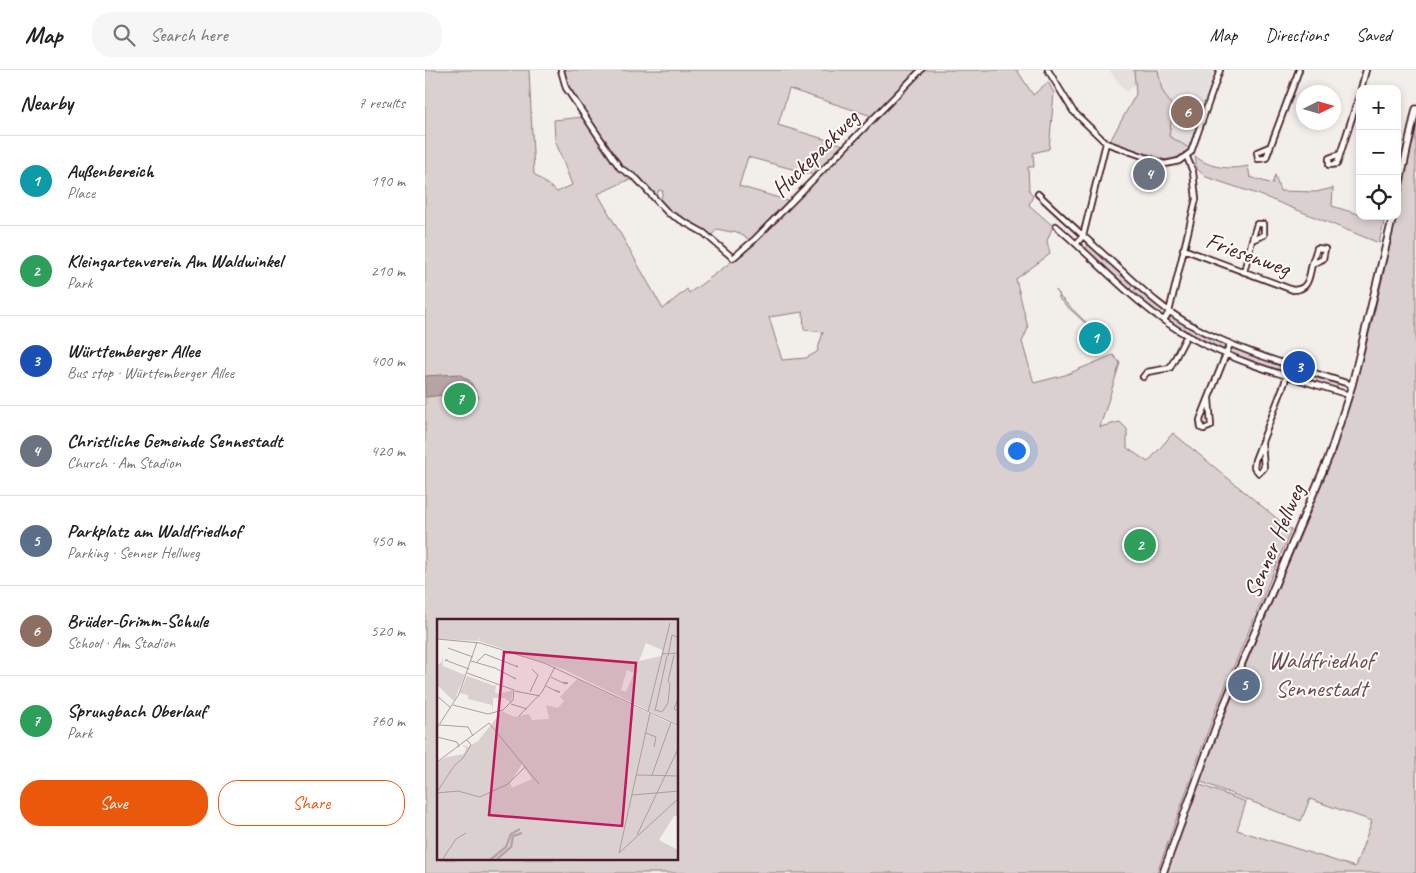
<!DOCTYPE html>
<meta charset="utf-8">
<style>
body{margin:0;font-family:Caveat,sans-serif;background:#f6f6f6;color:#222}
.controls{position:absolute;right:15px;top:15px;display:grid;overflow:hidden;border-radius:10px;box-shadow:0 2px 8px #0003}
.controls button{width:45px;height:45px;display:grid;place-items:center;padding:0;border:0;border-bottom:1px solid #e0e0e0;background:#fff;color:#222;font:25px sans-serif}
.compass{position:absolute;left:871px;top:15px;width:45px;height:45px;border-radius:50%;background:#fff;box-shadow:0 2px 8px #0003;rotate:85deg}
.you{position:absolute;left:591px;top:380px;width:18px;height:18px;margin:-12px;border:4px solid #fff;border-radius:50%;background:#1a73e8;box-shadow:0 0 0 8px #1a73e833}
.badge{display:grid;place-items:center;width:32px;height:32px;border-radius:50%;background:#ea580c;color:#fff;font-size:16px;font-weight:700}
.pin{position:absolute;translate:-50% -50%;border:2px solid #fff;box-shadow:0 1px 5px #0006}
.list{margin:0;padding:0;list-style:none}
h2{display:flex;justify-content:space-between;align-items:center;height:65px;margin:0;padding:0 20px;font-size:21px}
h2 small{font-size:16px;font-weight:400;color:#767676}
.list li{display:grid;grid-template-columns:32px 1fr auto;gap:15px;align-items:center;box-sizing:border-box;height:90px;padding:0 20px;border-top:1px solid #e0e0e0}
.list b{display:block;font-size:19px;white-space:nowrap}
.list p{margin:0;font-size:16px;white-space:nowrap;color:#767676}
.list em{font-size:16px;font-style:normal;color:#767676}
.actions{display:flex;gap:10px;padding:15px 20px}
.actions a{flex:1;padding:11px 0;border:1px solid #ea580c;border-radius:20px;text-align:center;font-size:18px;color:#ea580c}
.actions .main{background:#ea580c;color:#fff}
.icon{flex:none;width:28px;height:28px;fill:none;stroke:currentColor;stroke-width:2;stroke-linecap:round;stroke-linejoin:round}
.map{position:relative;flex:none;width:991px;height:803px;overflow:hidden}
header{display:flex;align-items:center;gap:30px;box-sizing:border-box;height:70px;padding:0 25px;background:#fff;border-bottom:1px solid #e0e0e0}
header strong{font-size:24px}
nav{display:flex;gap:28px;margin-inline-start:auto;font-size:18px}
.search{width:350px;height:45px;background:#f6f6f6;display:flex;align-items:center;gap:12px;box-sizing:border-box;padding:0 18px;border-radius:20px;color:#767676;font-size:19px}
main{display:flex}
aside{flex:1;background:#fff}
.map>svg:first-child{display:block}
.built{fill:#e5dfdd}
.green{fill:#d9d0cf;stroke:#92787d;fill-rule:evenodd}
.water{fill:#b7a5a6;stroke:#8b6f75}
.lines{fill:none;stroke-linecap:round;stroke-linejoin:round}
.minor-casing{stroke:#4a1f2b;stroke-width:8}
.tertiary-casing{stroke:#4a1f2b;stroke-width:9}
.minor{stroke:#fdfcf7;stroke-width:4.5}
.tertiary{stroke:#fdfcf7;stroke-width:5.5}
.labels{text-anchor:middle;stroke-width:4;stroke-linejoin:round;paint-order:stroke}
.street-label{font-size:24px;fill:#4a1f2b;stroke:#fdfcf7}
.park-label{font-size:24px;fill:#6e4b54;stroke:#fdfcf7}
.inset-river{fill:none;stroke:#b7a5a6;stroke-width:2.5}
.inset-road{fill:none;stroke:#af9c9e;stroke-width:1}
.view{fill:#c2185b;fill-opacity:0.15;stroke:#c2185b;stroke-width:2.5}
.inset-edge{fill:none;stroke:#4a1f2b;stroke-width:2.5}
</style>
<header>
<strong>Map</strong>
<div class="search"><svg class="icon" aria-label="search" viewBox="0 0 24 24"><circle cx="10" cy="10" r="6"/><path d="M15 15l6 6"/></svg>Search here</div>
<nav><a>Map</a><a>Directions</a><a>Saved</a></nav>
</header>
<main>
<aside>
<h2>Nearby<small>7 results</small></h2>
<ul class="list">
<li><span class="badge" style="background:#0f9aa8">1</span><div><b>Außenbereich</b><p>Place</p></div><em>190 m</em></li>
<li><span class="badge" style="background:#2e9e5b">2</span><div><b>Kleingartenverein Am Waldwinkel</b><p>Park</p></div><em>210 m</em></li>
<li><span class="badge" style="background:#1a4fb4">3</span><div><b>Württemberger Allee</b><p>Bus stop · Württemberger Allee</p></div><em>400 m</em></li>
<li><span class="badge" style="background:#6b7280">4</span><div><b>Christliche Gemeinde Sennestadt</b><p>Church · Am Stadion</p></div><em>420 m</em></li>
<li><span class="badge" style="background:#5c6f8a">5</span><div><b>Parkplatz am Waldfriedhof</b><p>Parking · Senner Hellweg</p></div><em>450 m</em></li>
<li><span class="badge" style="background:#8d6e63">6</span><div><b>Brüder-Grimm-Schule</b><p>School · Am Stadion</p></div><em>520 m</em></li>
<li><span class="badge" style="background:#2e9e5b">7</span><div><b>Sprungbach Oberlauf</b><p>Park</p></div><em>760 m</em></li>
</ul>
<div class="actions"><a class="main">Save</a><a>Share</a></div>
</aside>
<div class="map">
<svg width="991" height="803" viewBox="0 0 991 803">
<rect width="100%" height="100%" fill="#f2efeb"/>
<filter id="ink" filterUnits="userSpaceOnUse"><feTurbulence type="fractalNoise" baseFrequency=".02" numOctaves="2"/><feDisplacementMap in="SourceGraphic" scale="10" xChannelSelector="R" yChannelSelector="G"/><feConvolveMatrix kernelMatrix="1 2 1 2 8 2 1 2 1" color-interpolation-filters="sRGB"/></filter>
<g filter="url(#ink)">
<!-- built -->
<path class="built" d="M684 0H709L710 14 701 22Z
M733 0H791L764 78 744 66 748 38 737 20Z"/>
<!-- green -->
<path class="green" d="M0 0H104L109 104 132 122 147 115 130 70 129 50 158 47 140 18 135 0H592L608 25 623 12 629 23 624 79 608 83 609 97H603L604 120 608 126 604 135 628 156 622 171 625 184 591 209 603 258 597 272 609 313 640 305 688 285 695 293 675 357 695 352 702 359V378L723 392 748 363 866 460 791 639 732 803H0ZM364 19 447 46V47L419 75 353 55ZM323 87 389 105V106L364 131 314 116ZM203 110 211 111 229 132 234 120 238 121 235 132 244 142 286 166 292 159 306 162 310 161 325 170 343 152 347 154C322 181 294 202 264 223L262 219 238 239 173 124ZM378 242 379 260 398 262 392 282 381 288 357 290 344 247ZM14 550H252V789H14Z
M709 0H733L737 20 748 38 744 66 764 78C746 103 707 81 685 71L711 24Z
M991 52V803H742L773 714 821 732 812 760 930 797 947 751 885 729 876 751 774 711C800 642 830 573 858 506 878 460 898 414 914 366 949 263 968 157 991 52Z
M770 86C784 98 804 100 823 96L825 107 847 114 850 105 855 121 891 122 908 118 907 136 959 152 954 173 835 125 781 107 772 99Z
M664 174 709 215 705 219 660 179Z
M712 217 741 242 738 246 707 222Z
M631 220 636 228 680 271 635 230Z
M746 246 800 275 798 280 743 251Z
M807 277 856 295 854 301 805 283Z
M865 299 888 307 886 312 863 304Z
M892 308 911 313 913 318 890 314Z"/>
<!-- water -->
<path class="water" d="M34 304 45 311 54 328 46 323 41 328 29 324 0 327V306Z"/>
<g class="lines">
<!-- minor casing -->
<g class="minor-casing">
<path id="minor" d="M136 0 141 18 195 98 212 109 243 143 279 163 308 188 329 170 496 0
M623 0 648 41 681 73 740 94 754 91 766 82 795 0
M936 19 941 0
M844 77 832 82 833 89 841 88 874 0
M915 84 904 88V95L912 94 935 23
M613 124C637 147 662 169 686 191 712 214 736 239 766 255 817 283 872 297 927 315
M631 156C674 193 713 238 763 266 813 294 870 308 924 325
M651 174 658 166 681 73
M758 179 868 220C884 220 884 207 887 194L898 189 900 179 892 178 887 194
M819 202 827 170 839 165V154H832L827 170
M739 250 744 242 771 129 768 102 762 87
M718 307 722 302 745 298 762 265
M784 329 786 356 779 359 776 358 775 350 805 274
M837 373 839 398 834 403 829 397 830 390 860 312 862 296"/>
</g>
<!-- tertiary casing -->
<g class="tertiary-casing">
<path id="tertiary" d="M972 126 991 39
M738 803 797 640 905 384 927 315 968 146"/>
</g>
<!-- minor -->
<use href="#minor" class="minor"/>
<!-- tertiary -->
<use href="#tertiary" class="tertiary"/>
</g>
</g>
<g class="labels">
<!-- street labels -->
<g class="street-label">
<text transform="translate(390 83) rotate(-45)" y="8">Huckepackweg</text>
<text transform="translate(823 184) rotate(20)" y="8">Friesenweg</text>
<text transform="translate(849 471) rotate(-67)" y="8">Senner Hellweg</text>
</g>
<!-- park labels -->
<g class="park-label">
<text x="896" y="598">Waldfriedhof<tspan x="896" dy="28">Sennestadt</tspan></text>
</g>
</g>
<!-- overview -->
<g transform="translate(12 549)">
<rect width="241" height="241" fill="#f2efeb"/>
<path d="M0 0H241V106L126 50 42 22 44 17 41 22 0 20ZM209 24 225 31 224 37 202 42ZM190 51 197 54 189 73 184 71ZM5 33 6 47 28 56 17 82 0 66V46L5 43ZM30 57 58 67 60 64 58 73 62 75 76 71 74 84 67 79H56V94L55 86 31 80V76L23 74ZM140 60 241 108V197H237L222 221 241 231V241H0V143L10 138 27 135 29 129 25 126 31 128 41 122 65 92 77 98 92 95 95 101 112 100 109 86 121 89 127 82 123 78ZM85 145 95 160 75 169 73 164Z" fill="#d9d0cf" fill-rule="evenodd"/>
<path class="inset-river" d="M60 240 74 228 76 217 85 214M53 241 69 228 74 215 83 210"/>
<path class="inset-road" d="M0 20 43 24 107 44 242 107M11 29 36 38M225 35 242 34M231 37 235 16 240 18M11 41H8L32 50M34 42 58 49 79 60 77 58M40 43 48 35 81 48 79 46M114 58 128 65 131 64 126 63M109 67 121 73H123L118 71M78 72 103 77M93 73 101 56 95 50 97 52M0 77 14 89M242 77 237 90 242 93M74 85 90 90M16 86 51 95 66 91 76 81 77 71 30 54M219 91 225 93 231 84 233 64 231 62 237 36M218 92 230 37M211 93 233 4M213 94 182 234 242 179M82 97 105 73 118 48M52 104 102 165M3 106 31 108 36 117M0 109 22 75 40 23M209 114 219 118 217 128M0 118 20 123 22 128M0 143 52 104M200 156 242 157M215 156 234 103M228 157 242 128M0 173 17 147 26 139 34 126 30 121M0 174 21 172 43 178 71 165 88 148M195 176 242 172M200 216 228 157M5 241 19 220 29 214"/>
<path class="view" d="M67 33 199 44 185 207 52 196Z"/>
<rect width="241" height="241" class="inset-edge"/>
</g>
</svg>
<div class="controls">
<button>+</button>
<button>−</button>
<button><svg class="icon" aria-label="locate" viewBox="0 0 24 24"><circle cx="12" cy="12" r="6"/><path d="M12 2v4M12 18v4M2 12h4M18 12h4"/></svg></button>
</div>
<svg class="compass" viewBox="-18 -18 36 36"><path d="M0-13l5 13h-10z" fill="#e53935"/><path d="M0 13l5-13h-10z" fill="#767676"/></svg>
<div class="you"></div>
<div class="pin badge" style="left:670px;top:268px;background:#0f9aa8">1</div>
<div class="pin badge" style="left:715px;top:475px;background:#2e9e5b">2</div>
<div class="pin badge" style="left:874px;top:297px;background:#1a4fb4">3</div>
<div class="pin badge" style="left:724px;top:104px;background:#6b7280">4</div>
<div class="pin badge" style="left:819px;top:615px;background:#5c6f8a">5</div>
<div class="pin badge" style="left:762px;top:42px;background:#8d6e63">6</div>
<div class="pin badge" style="left:35px;top:329px;background:#2e9e5b">7</div>
</div>
</main>
